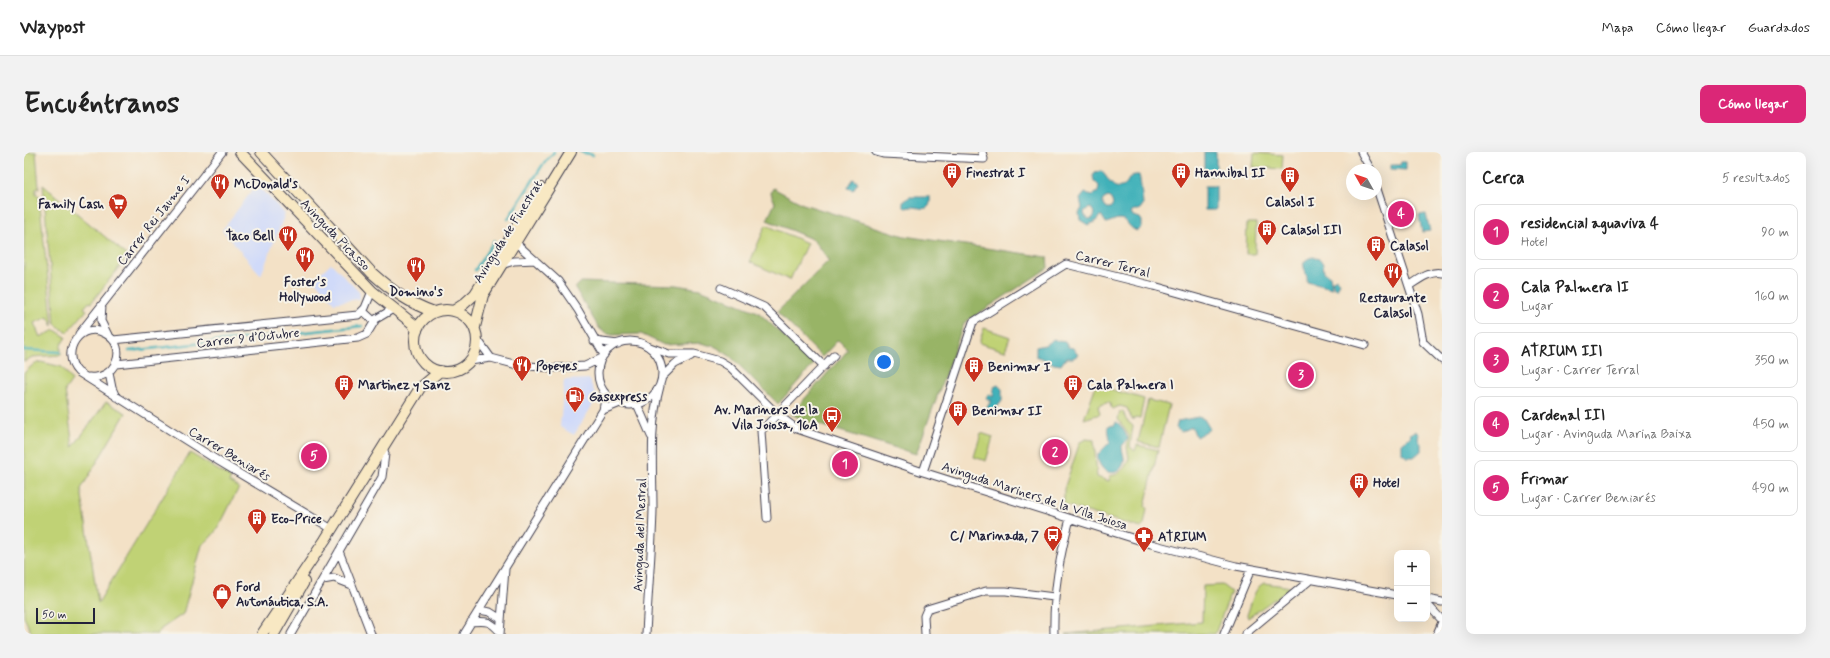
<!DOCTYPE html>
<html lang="es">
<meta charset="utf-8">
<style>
body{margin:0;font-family:Mynerve,sans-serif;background:#f2f2f2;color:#222}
.controls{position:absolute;right:12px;bottom:12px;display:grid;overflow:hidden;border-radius:8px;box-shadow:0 4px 16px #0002}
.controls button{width:36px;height:36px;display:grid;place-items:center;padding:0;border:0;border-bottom:1px solid #e0e0e0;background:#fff;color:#222;font:20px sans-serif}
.compass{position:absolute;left:1322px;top:12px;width:36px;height:36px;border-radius:50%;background:#fff;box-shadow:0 4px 16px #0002;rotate:310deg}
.scale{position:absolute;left:12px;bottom:10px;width:59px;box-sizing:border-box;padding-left:4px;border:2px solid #22223b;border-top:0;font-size:11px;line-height:14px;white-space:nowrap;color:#22223b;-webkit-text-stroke:3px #f7f3e8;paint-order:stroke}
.you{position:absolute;left:860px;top:210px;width:14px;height:14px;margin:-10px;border:3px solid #fff;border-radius:50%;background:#1a73e8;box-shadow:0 0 0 6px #1a73e833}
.badge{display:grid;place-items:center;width:26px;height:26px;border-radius:50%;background:#db2777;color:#fff;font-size:13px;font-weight:700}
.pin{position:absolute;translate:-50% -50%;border:2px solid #fff;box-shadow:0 1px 4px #0006}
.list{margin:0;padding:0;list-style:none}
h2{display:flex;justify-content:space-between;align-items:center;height:52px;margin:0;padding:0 16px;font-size:17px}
h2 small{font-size:13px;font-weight:400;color:#767676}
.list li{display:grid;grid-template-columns:26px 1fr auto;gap:12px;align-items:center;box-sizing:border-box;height:56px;margin:0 8px 8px;padding:0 8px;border:1px solid #e0e0e0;border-radius:8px}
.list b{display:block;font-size:15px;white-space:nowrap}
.list p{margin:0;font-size:13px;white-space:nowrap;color:#767676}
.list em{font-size:13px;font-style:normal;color:#767676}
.map{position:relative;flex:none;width:1418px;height:482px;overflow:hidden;border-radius:8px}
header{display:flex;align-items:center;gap:24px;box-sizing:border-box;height:56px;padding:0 20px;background:#fff;border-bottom:1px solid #e0e0e0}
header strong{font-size:19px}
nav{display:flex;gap:22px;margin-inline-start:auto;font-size:14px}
.intro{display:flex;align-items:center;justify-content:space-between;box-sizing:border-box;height:96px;padding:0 24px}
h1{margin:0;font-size:28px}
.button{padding:10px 18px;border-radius:8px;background:#db2777;color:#fff;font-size:14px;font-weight:700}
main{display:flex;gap:24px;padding:0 24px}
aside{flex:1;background:#fff;border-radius:8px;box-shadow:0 4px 16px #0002}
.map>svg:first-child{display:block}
.built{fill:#d0daf9}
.green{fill:#c0d274;stroke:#717a58}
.forest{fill:#98b466;stroke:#5d6b50}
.water{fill:#41b1b9;stroke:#326a7a;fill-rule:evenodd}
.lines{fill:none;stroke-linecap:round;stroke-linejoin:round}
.stream{stroke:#41b1b9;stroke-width:2.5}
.street-casing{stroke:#413f50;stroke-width:9}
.secondary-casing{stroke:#413f50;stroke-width:12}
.street{stroke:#fff;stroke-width:7}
.secondary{stroke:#f8e8c3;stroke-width:10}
.labels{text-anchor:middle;stroke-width:4;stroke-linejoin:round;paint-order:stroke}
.poi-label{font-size:13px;font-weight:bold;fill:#22223b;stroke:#f7f3e8;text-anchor:start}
.street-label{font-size:13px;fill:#22223b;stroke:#f7f3e8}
</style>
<header>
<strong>Waypost</strong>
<nav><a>Mapa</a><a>Cómo llegar</a><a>Guardados</a></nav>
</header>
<div class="intro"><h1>Encuéntranos</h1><a class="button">Cómo llegar</a></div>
<main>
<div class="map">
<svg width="1418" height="482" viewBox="0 0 1418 482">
<rect width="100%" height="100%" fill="#f7f3e8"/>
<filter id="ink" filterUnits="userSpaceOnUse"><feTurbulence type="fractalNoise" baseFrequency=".025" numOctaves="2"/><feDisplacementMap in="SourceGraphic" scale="8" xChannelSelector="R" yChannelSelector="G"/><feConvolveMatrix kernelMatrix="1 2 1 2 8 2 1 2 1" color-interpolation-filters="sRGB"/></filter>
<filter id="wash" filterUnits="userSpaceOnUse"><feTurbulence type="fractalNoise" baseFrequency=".012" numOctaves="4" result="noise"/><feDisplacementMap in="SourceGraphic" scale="16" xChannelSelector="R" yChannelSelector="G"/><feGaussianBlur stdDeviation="0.9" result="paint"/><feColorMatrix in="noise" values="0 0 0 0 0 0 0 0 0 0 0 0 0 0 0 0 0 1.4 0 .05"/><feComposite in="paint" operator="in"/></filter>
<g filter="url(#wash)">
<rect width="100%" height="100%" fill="#f3e1c6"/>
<!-- built -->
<path class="built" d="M233 32 261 62 237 123 198 78Z
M307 111 336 141 335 147 310 151 290 127Z
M565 227 573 246 550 283 536 275 540 228Z"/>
<!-- green -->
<path class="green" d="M0 0H12L15 36 12 37V43L15 44 29 174 24 165 10 171 16 185 31 178 42 185 37 193V203L8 205 0 210Z
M1230 1 1259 3 1258 17 1229 15Z
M19 33 104 104 67 151 65 150 60 156 63 158 43 181 31 172Z
M1223 71H1232L1231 102H1222Z
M742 73 783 91 766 128 726 110Z
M960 176 986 185 981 199 955 191Z
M17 210 38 215 48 228 41 238 49 295 82 250 102 261 57 337 74 451 166 301 207 326 205 330 215 336C203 355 197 380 178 393L159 462 137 477 134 482H8L0 465V221L11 211Z
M1072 233 1120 247 1116 266 1112 265 1108 268 1103 256 1096 254 1088 257 1085 250 1074 254 1076 262 1060 267Z
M1124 248 1145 253 1135 295 1114 290Z
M1099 259 1102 268 1109 274 1106 295 1111 299 1113 293 1134 298 1121 354 1123 357 1120 373 1117 376 1040 353V337L1056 290 1062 287 1070 288 1073 325 1085 329 1086 324 1094 322 1101 315 1105 306 1103 295 1105 284 1094 267 1096 260Z
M957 281 969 285 962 309 950 305Z
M1240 431 1267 435 1224 466 1223 463C1227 453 1230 435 1240 431Z
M1198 433 1207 440 1191 482H1042L1178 470 1179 434Z"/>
<!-- forest -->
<path class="forest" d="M749 36 779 52 880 84 1023 105 1024 116 940 171 892 302 780 268 767 262 824 198 814 188 798 205 753 160 805 108 790 88 743 68 751 51 747 41Z
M557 130 652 133 676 137 734 160 790 212 754 252 706 204 692 195 677 191 640 193 617 182 588 183 581 181 575 176 551 136Z"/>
<!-- water -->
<path class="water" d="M1180 0H1192V23H1180Z
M1377 10H1382V18L1367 17V13H1376Z
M1077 19C1085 25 1087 40 1100 34 1106 28 1104 22 1115 23 1116 25 1119 50 1119 53L1115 58H1110L1107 60 1109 64 1116 66 1118 69V75L1114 79C1105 78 1104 67 1095 67 1091 67 1087 70 1082 71L1077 63 1071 70 1064 73 1056 68 1055 61 1058 56 1056 47 1061 41 1069 43 1074 40 1075 34 1070 29 1069 24 1071 20ZM1084 45 1087 47 1089 52 1086 56H1082L1078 50 1080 47ZM1067 56 1071 62 1069 66 1065 67 1061 64 1060 60 1063 57Z
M829 27 834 30 829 38 824 36Z
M1181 34H1192V58H1181Z
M886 45H906C908 63 894 54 887 55 885 55 883 56 881 56L879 54V49Z
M1402 62 1406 79 1398 80 1395 63Z
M1289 105 1294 106 1299 112 1300 120 1306 124 1308 136 1283 130C1285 120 1271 109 1289 105Z
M1312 126 1316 130 1313 137 1310 135 1308 129Z
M1028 188 1041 190 1044 195 1049 196 1054 203 1049 206H1042L1037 213 1030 212 1012 204V195L1021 193Z
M974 233 978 237V249L970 259 966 260 963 255 968 248H964L962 245 965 242 969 245 970 235Z
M1174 265 1180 267 1186 277 1172 285 1168 275 1157 280 1152 276 1154 269Z
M1092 270 1094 271C1098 275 1102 282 1104 287L1098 294C1098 301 1102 306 1099 313 1092 328 1072 319 1074 302L1086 290 1084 274 1091 273Z
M1391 279 1395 282 1394 287 1397 292V299L1390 305H1383L1378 301V291L1386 285 1387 281Z"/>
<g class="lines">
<!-- stream -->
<path class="stream" d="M557 0 569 3
M484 67 518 14 530 0
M451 118 470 89
M0 198 36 200
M105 199 338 174"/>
</g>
</g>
<g filter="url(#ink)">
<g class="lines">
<!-- street casing -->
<g class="street-casing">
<path id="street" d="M852 0 859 2 960 7 958 0
M1337 0 1347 18
M1352 34 1394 162 1399 190 1418 208
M492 91 534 129 554 158 580 203
M477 113 490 109 511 108
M1385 134C1394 128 1407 118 1418 121
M697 136 740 155 800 214
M78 153 77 169 84 183
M339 159 350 169
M55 182 198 0
M89 188 334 163 341 156 348 139
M454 188 467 206
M570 189 594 192
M574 221a32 32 0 1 1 64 0a32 32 0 1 1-64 0Z
M623 194 645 202H670L696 209 706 215 753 262 773 277 899 320 1127 392 1212 414 1373 443
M446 209 467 206 493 213 529 216 561 214 578 206
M92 212 334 186 343 182 352 167 369 157
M85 221 88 236 92 245
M65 225C90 229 106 196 82 182 57 167 35 200 54 220L196 310 308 377
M638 225 651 212 667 204
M613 252 627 284
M579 258 596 251
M899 320 949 170 1042 112 1130 134 1341 193
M743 366 737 279 810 203
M315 399 347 482
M299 428 310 426 328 433
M1403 447 1418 450
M1403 452 1417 467
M455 458 466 460 477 467
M447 470C462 469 466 468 476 480
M267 482 358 325 361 302 359 295
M440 482 579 258 582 242
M476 482 481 417
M622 482C624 440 628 399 629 358 629 316 625 274 636 234
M901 482 900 464 903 457 962 439H982L1030 445
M1030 482C1029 442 1035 405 1046 367
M1200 482 1227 417
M1221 482 1285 429
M1413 482 1418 470"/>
</g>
<!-- secondary casing -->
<g class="secondary-casing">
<path id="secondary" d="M216 0 348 139 388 171 393 179
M237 0 348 121C368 139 385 151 410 160
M391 189a31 31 0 1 1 62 0a31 31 0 1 1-62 0Z
M431 158 440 152 451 142 517 36
M451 175 459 143 547 0
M238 482 301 388 396 236 416 219
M250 482 280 430"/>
</g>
<!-- street -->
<use href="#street" class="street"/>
<!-- secondary -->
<use href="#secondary" class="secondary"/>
</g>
</g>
<!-- icons -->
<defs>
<g id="building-pin" transform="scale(1)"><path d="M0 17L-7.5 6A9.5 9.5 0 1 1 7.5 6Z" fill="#c8321e" stroke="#f7f3e8"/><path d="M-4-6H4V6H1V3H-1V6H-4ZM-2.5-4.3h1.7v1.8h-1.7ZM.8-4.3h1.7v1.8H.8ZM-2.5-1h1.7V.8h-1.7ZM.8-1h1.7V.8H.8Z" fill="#fff"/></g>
<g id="restaurant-pin" transform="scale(1)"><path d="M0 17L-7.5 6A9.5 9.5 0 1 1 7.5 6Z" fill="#c8321e" stroke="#f7f3e8"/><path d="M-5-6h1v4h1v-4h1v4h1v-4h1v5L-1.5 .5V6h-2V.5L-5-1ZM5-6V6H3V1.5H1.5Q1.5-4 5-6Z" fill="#fff"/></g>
<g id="supermarket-pin" transform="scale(1)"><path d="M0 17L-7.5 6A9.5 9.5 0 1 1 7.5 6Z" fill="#c8321e" stroke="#f7f3e8"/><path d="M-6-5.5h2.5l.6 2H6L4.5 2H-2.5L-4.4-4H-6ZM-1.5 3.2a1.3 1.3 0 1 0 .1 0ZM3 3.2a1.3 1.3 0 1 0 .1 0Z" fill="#fff"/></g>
<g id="fuel-pin" transform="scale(1)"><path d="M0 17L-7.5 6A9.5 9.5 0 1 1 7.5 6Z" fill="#c8321e" stroke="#f7f3e8"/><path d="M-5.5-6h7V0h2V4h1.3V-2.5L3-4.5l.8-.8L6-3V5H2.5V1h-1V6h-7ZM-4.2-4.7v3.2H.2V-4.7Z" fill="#fff"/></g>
<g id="bus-pin" transform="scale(1)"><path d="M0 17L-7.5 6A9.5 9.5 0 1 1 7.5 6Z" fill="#c8321e" stroke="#f7f3e8"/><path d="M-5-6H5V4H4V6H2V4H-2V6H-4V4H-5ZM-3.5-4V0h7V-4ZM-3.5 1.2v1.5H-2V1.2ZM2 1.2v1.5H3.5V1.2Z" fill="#fff"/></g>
<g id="pharmacy-pin" transform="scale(1)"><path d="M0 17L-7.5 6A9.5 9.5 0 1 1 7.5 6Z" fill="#c8321e" stroke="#f7f3e8"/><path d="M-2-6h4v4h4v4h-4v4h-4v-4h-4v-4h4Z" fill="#fff"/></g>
<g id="shop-pin" transform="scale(1)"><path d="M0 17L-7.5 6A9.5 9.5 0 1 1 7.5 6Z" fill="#c8321e" stroke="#f7f3e8"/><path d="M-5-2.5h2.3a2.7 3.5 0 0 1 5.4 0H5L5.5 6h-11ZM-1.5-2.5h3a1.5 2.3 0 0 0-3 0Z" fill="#fff"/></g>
</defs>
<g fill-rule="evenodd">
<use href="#building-pin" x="928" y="20"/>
<use href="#building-pin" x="1157" y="20"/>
<use href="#building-pin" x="1266" y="24"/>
<use href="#restaurant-pin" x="196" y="31"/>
<use href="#supermarket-pin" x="94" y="51"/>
<use href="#building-pin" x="1243" y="77"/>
<use href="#restaurant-pin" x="264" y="83"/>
<use href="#building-pin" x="1352" y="93"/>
<use href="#restaurant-pin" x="281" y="104"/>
<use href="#restaurant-pin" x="392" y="114"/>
<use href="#restaurant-pin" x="1369" y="120"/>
<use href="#restaurant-pin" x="498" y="213"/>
<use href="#building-pin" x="950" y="214"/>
<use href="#building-pin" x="320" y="232"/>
<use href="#building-pin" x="1049" y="232"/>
<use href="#fuel-pin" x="551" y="244"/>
<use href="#building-pin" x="934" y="258"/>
<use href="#bus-pin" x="808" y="264"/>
<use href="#building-pin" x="1335" y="330"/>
<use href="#building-pin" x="233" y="366"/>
<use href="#bus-pin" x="1029" y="383"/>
<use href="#pharmacy-pin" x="1120" y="384"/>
<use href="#shop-pin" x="198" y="441"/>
</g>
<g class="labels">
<!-- poi labels -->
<g class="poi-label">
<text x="942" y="25">Finestrat I</text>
<text x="1171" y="25">Hannibal II</text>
<text x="210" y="36">McDonald's</text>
<text x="1266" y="54" text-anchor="middle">Calasol I</text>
<text x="80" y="56" text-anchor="end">Family Cash</text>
<text x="1257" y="82">Calasol III</text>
<text x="250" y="88" text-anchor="end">Taco Bell</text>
<text x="1366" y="98">Calasol</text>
<text x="281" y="134" text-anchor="middle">Foster's<tspan x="281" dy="15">Hollywood</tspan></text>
<text x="392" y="144" text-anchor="middle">Domino's</text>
<text x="1369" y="150" text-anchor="middle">Restaurante<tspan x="1369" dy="15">Calasol</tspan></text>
<text x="512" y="218">Popeyes</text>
<text x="964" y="219">Benimar I</text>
<text x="334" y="237">Martinez y Sanz</text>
<text x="1063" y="237">Cala Palmera I</text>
<text x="565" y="249">Gasexpress</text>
<text x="794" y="262" text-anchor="end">Av. Mariners de la<tspan x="794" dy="15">Vila Joiosa, 16A</tspan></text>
<text x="948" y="263">Benimar II</text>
<text x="1349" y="335">Hotel</text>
<text x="247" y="371">Eco-Price</text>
<text x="1015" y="388" text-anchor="end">C/ Marinada, 7</text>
<text x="1134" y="389">ATRIUM</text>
<text x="212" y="439">Ford<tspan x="212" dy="15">Autonáutica, S.A.</tspan></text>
</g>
<!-- street labels -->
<g class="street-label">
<text transform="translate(129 68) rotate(-52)" y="5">Carrer Rei Jaume I</text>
<text transform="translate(483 79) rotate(-58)" y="5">Avinguda de Finestrat</text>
<text transform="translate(312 82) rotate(46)" y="5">Avinguda Picasso</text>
<text transform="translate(1089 111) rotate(14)" y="5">Carrer Terral</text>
<text transform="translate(224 185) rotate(-6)" y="5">Carrer 9 d’Octubre</text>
<text transform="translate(206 301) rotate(31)" y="5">Carrer Beniarés</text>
<text transform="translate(1011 343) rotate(18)" y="5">Avinguda Mariners de la Vila Joiosa</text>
<text transform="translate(615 383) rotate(-88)" y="5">Avinguda del Mestral</text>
</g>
</g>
</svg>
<div class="controls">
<button>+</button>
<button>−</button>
</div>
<svg class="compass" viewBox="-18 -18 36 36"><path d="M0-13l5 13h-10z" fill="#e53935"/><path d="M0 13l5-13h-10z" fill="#767676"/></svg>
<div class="scale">50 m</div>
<div class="you"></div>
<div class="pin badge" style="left:821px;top:312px">1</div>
<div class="pin badge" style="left:1031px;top:300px">2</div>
<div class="pin badge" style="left:1277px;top:223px">3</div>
<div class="pin badge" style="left:1377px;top:62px">4</div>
<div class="pin badge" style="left:290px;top:304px">5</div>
</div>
<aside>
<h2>Cerca<small>5 resultados</small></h2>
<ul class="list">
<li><span class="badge">1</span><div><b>residencial aguaviva 4</b><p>Hotel</p></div><em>90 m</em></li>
<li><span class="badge">2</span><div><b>Cala Palmera II</b><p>Lugar</p></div><em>160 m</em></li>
<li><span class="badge">3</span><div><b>ATRIUM III</b><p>Lugar · Carrer Terral</p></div><em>350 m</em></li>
<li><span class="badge">4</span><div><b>Cardenal III</b><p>Lugar · Avinguda Marina Baixa</p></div><em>450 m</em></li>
<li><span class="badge">5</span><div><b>Frimar</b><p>Lugar · Carrer Beniarés</p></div><em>490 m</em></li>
</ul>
</aside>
</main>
